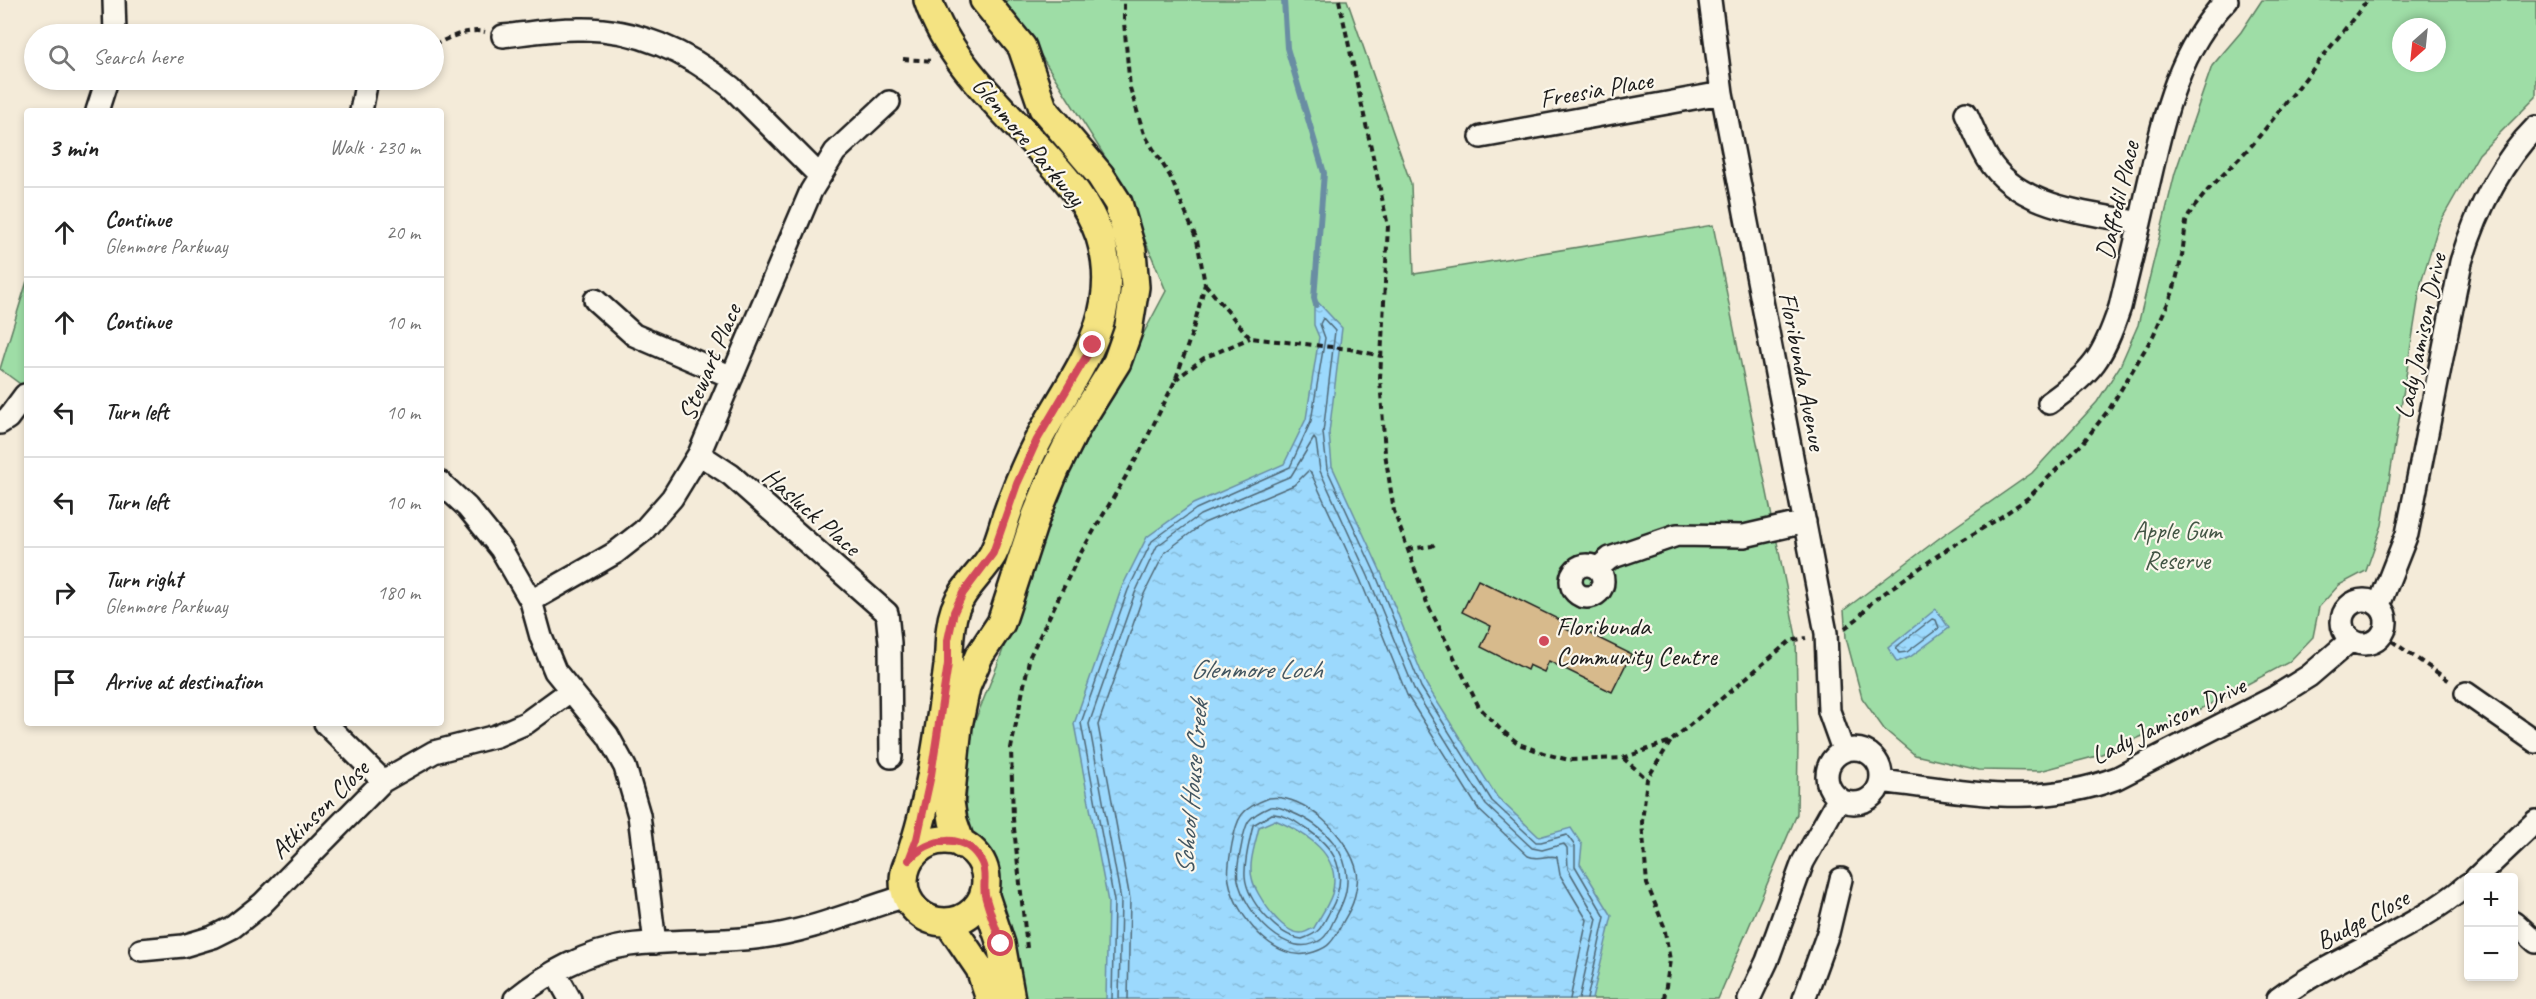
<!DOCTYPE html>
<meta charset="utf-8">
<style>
body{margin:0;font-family:Caveat,sans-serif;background:#f2f2f2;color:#222}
.controls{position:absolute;right:18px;bottom:18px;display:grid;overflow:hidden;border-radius:6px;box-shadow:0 3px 9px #0003}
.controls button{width:54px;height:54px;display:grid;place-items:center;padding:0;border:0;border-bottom:2px solid #e0e0e0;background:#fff;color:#222;font:30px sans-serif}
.compass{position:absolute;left:2392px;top:18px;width:54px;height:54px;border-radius:50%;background:#fff;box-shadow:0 3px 9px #0003;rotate:207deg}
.stop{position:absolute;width:18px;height:18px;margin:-14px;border:4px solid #d1495b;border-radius:50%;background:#fff}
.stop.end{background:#d1495b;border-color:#fff;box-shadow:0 2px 6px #0008}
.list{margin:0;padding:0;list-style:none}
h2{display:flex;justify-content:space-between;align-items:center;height:78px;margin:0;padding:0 24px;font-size:26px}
h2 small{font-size:20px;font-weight:400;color:#767676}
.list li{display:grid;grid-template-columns:39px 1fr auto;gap:18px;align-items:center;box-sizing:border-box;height:90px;padding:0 24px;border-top:2px solid #e0e0e0}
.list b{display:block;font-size:22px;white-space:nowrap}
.list p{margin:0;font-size:20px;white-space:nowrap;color:#767676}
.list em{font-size:20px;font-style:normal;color:#767676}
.icon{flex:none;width:33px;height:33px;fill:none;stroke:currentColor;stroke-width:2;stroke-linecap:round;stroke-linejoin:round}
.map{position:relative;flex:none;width:2536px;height:999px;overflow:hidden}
.search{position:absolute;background:#fff;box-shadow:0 3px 9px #0003;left:24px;top:24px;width:420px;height:66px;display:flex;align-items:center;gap:15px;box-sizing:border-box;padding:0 21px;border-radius:33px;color:#767676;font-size:22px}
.panel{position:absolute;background:#fff;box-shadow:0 3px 9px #0003;left:24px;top:108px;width:420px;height:618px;border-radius:6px}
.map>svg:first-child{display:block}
.green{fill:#9edda6;stroke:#5d7c61;stroke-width:1.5;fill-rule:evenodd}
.water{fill:url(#water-ripples);stroke:#698da3;stroke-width:1.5;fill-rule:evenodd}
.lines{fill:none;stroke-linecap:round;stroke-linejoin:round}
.shore{stroke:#4f6876;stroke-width:1.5}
.stream{stroke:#698da3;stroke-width:6}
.building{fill:#d7ba8c;stroke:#1c1c1c;stroke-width:1.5}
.minor-casing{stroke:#1c1c1c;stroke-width:26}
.major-casing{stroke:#1c1c1c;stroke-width:32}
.path{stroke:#1c1c1c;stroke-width:4;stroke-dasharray:6 4.5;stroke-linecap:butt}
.minor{stroke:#fbf7ec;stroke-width:21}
.major{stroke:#f4e382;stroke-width:27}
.route{stroke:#d1495b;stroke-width:8}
.poi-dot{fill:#d1495b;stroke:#fbf7ec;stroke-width:2}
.labels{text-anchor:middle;stroke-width:4.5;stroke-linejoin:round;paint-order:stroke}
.street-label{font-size:26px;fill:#1c1c1c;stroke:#fbf7ec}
.park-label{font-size:26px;fill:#435645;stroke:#fbf7ec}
.poi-label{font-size:26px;fill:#1c1c1c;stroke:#fbf7ec;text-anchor:start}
.water-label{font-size:27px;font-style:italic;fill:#425560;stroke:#fbf7ec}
</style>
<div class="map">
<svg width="2536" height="999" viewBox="0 0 2536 999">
<defs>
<pattern id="water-ripples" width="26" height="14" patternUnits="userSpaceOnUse" patternTransform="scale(1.5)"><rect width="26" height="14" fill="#9cd9fd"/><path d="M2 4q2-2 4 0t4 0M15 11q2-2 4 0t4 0" fill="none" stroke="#86bad8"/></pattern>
</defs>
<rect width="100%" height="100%" fill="#f4ebd9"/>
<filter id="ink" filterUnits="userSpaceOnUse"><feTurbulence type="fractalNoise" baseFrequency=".0167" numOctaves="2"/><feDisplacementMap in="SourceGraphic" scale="12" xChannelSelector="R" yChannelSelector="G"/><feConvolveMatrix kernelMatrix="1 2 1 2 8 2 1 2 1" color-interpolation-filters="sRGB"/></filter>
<g filter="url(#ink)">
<!-- green -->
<path class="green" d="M999 0H1347L1411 184 1414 274 1713 225 1796 636 1798 744 1797 814 1718 999H1024L989 847 965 825 970 733 997 666 1058 495 1166 291 1121 182 1026 32Z
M2262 0H2536V97L2479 154 2439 224 2421 283 2382 525 2366 571 2339 585 2319 607 2313 637 2289 662 2186 717 2097 756 2040 771 1979 770 1915 755 1884 729 1862 698 1846 638 1844 610 1942 536 2032 473 2097 402 2120 366 2138 325 2175 173 2212 66 2241 32ZM2401 27H2437V63H2401Z
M27 281V389L0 369Z"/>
<!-- water -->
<path class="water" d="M1314 298 1342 328 1329 433 1332 466 1380 570 1426 684 1497 797 1539 837 1571 828 1582 845 1580 864 1612 916 1592 999H1106L1108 902 1074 724 1122 587 1147 537 1193 504 1284 464 1306 419 1319 337 1314 325ZM1275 820C1306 833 1343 855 1332 894 1328 906 1320 917 1314 928 1310 929 1305 933 1301 933 1282 934 1255 894 1252 878 1248 863 1256 842 1259 827Z
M1936 609 1949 628 1910 657 1897 662 1888 648Z"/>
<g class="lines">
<!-- shore -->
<path class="shore" d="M1932 619 1936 620 1939 628 1907 652 1899 653 1896 648 1900 644Z
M1269 798C1304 792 1350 838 1357 872 1359 880 1356 891 1354 899 1352 908 1346 916 1342 924 1339 930 1335 938 1330 943 1326 948 1320 950 1314 952 1276 966 1235 915 1229 881 1227 869 1230 856 1232 844 1238 816 1240 809 1269 798Z
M1270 807C1278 806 1284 809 1291 812 1323 825 1353 853 1346 891 1344 902 1339 910 1334 920 1331 926 1328 935 1322 939 1288 964 1244 911 1238 880 1236 870 1239 858 1241 848 1246 823 1245 818 1270 807Z
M1272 814C1282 814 1294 820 1302 826 1336 847 1351 873 1330 911 1321 928 1320 933 1302 939 1277 936 1247 901 1245 876 1244 859 1250 841 1253 825Z
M1112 999 1114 901 1081 723 1128 590 1152 541 1196 509 1290 467 1311 421 1325 338 1320 324 1323 318 1335 331 1323 433 1327 469 1375 573 1421 687 1492 801 1536 842H1541L1567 835 1575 846V866L1605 917 1587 999
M1119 999 1121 900 1089 724 1135 593 1157 546 1200 515 1291 476 1314 438 1316 441 1320 471 1368 576 1415 691 1486 805 1532 848 1542 850 1564 844 1567 848 1568 869 1597 919 1579 999
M1128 999 1130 899 1098 725 1143 596 1165 552 1204 523 1294 485 1308 471 1311 473 1360 579 1407 695 1479 810 1528 856C1538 861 1548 854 1557 857L1560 875 1587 920 1570 999"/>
<!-- stream -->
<path class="stream" d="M1284 0 1287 48 1324 173 1314 298 1316 305"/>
</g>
<!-- building -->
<path class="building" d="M1478 580 1566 623 1564 628 1579 636 1582 630 1631 654 1612 692 1549 661 1544 672 1529 665 1527 670 1481 647 1491 626 1462 612Z"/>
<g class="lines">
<!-- minor casing -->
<g class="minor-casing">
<path id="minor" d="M114 0 115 34
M1710 0 1722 93 1826 633 1829 711 1843 750
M503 36C528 33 552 29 577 29 634 27 688 52 731 87L820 176
M97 111 107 80
M361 111 367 80
M1966 113C1973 128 1979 144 1988 159 2019 209 2088 212 2140 223
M1481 137 1722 93
M595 300 634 335 732 377
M2049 403C2093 372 2103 358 2120 307 2129 268 2139 230 2147 191 2163 122 2176 52 2227 0
M0 423 8 418 25 395
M699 454 731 475 887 613 890 643 891 757
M441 483 467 507 501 549 531 601 541 637 555 671 608 736 625 767 639 815 655 943
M1571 581a16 16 0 1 1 32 0a16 16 0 1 1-32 0Z
M1598 568 1610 558 1677 535 1744 536 1805 522
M2342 622a22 22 0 1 1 44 0a22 22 0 1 1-44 0Z
M531 601 615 553 643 531 672 498 699 454 811 191 835 152 889 102
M2379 605 2407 534 2461 262C2476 213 2499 164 2536 127
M2466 693 2536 742
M325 723 383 781
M1827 776a27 27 0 1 1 54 0a27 27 0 1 1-54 0Z
M1881 781C1965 791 2035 809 2117 778L2275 697 2309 676 2351 640
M2476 878 2536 821
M2514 922 2536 942
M141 950 183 946 213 937 233 927 262 904 383 781 434 752 496 736 526 723 570 691
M555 972 570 999
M515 999C547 973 588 951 629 945 673 939 718 943 762 937 811 931 859 910 906 896
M1749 999 1767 961 1803 862 1839 798
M1804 999 1828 933 1841 879
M2278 999C2338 954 2411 933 2468 884"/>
</g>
<!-- major casing -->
<g class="major-casing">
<path id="major" d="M904 881a41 41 0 1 1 82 0a41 41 0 1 1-82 0Z
M961 844 953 821 950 802 958 726 966 687 979 656 1001 623 1036 516 1055 470 1076 428 1117 362 1128 331 1135 287 1132 251 1118 203 1100 175 1043 108 1022 47 984 0
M909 860C930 802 940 728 948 666 950 647 948 629 955 609 963 587 982 573 993 554 999 542 1002 530 1006 517 1013 497 1020 478 1029 459 1062 385 1128 325 1100 237 1089 204 1066 178 1043 153 1001 107 948 61 928 0
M984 893 1001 944 1011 999
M948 922 980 969 990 999"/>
</g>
<!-- path -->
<path class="path" d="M1339 0 1388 226 1380 378 1385 453 1394 511 1427 603 1479 707 1499 728 1519 744 1546 754 1569 760 1623 758 1671 741 1790 641 1806 638
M434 45C449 38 467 28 485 32
M903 59 934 61
M1205 284 1250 338 1350 349 1381 356
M1175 380 1204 358 1250 338
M1408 549 1432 546 1436 543
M1845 628 1857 619 1873 601 1944 551 1995 521 2028 498 2082 444 2110 408 2153 336 2173 292 2182 256 2186 222 2191 211 2208 190 2253 144 2368 0
M2383 635 2451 682
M1623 758 1647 779
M1027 948 1013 819 1011 748 1030 656 1079 556 1139 454 1175 381 1192 333 1205 284 1197 240 1170 176 1144 134 1130 88 1124 22V0
M1664 999 1670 960 1664 926 1647 884 1642 822 1647 779 1671 741"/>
<!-- minor -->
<use href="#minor" class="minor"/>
<!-- major -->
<use href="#major" class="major"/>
</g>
</g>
<g class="lines" filter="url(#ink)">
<!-- route -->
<path class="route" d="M1001 944C996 928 989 911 985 895 983 884 987 874 982 863 966 831 929 837 909 860L917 839 931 775 948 664V640L954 612 963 593 993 553 1017 484 1037 440 1093 345"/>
</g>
<!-- markers -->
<circle class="poi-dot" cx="1544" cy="641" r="6"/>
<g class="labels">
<!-- street labels -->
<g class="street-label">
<text transform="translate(1596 89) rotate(-10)" y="9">Freesia Place</text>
<text transform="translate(1029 141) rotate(50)" y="9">Glenmore Parkway</text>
<text transform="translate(2117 200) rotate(-77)" y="9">Daffodil Place</text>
<text transform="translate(2420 336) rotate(-78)" y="9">Lady Jamison Drive</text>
<text transform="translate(709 362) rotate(-67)" y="9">Stewart Place</text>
<text transform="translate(1803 371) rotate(79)" y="9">Floribunda Avenue</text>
<text transform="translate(812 511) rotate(41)" y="9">Hasluck Place</text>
<text transform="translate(2168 720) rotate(-26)" y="9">Lady Jamison Drive</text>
<text transform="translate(319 809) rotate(-45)" y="9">Atkinson Close</text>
<text transform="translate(2362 919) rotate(-28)" y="9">Budge Close</text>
</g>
<!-- park labels -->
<g class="park-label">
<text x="2177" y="539">Apple Gum<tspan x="2177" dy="30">Reserve</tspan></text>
</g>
<!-- poi labels -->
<g class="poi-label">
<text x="1556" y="635">Floribunda<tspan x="1556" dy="30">Community Centre</tspan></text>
</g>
<!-- water labels -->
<g class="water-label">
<text x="1256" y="678">Glenmore Loch</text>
<text transform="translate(1191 788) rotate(-85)" y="9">School House Creek</text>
</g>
</g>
</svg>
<div class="controls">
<button>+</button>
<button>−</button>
</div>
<svg class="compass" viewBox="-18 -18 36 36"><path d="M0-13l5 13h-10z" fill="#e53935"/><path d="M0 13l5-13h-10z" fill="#767676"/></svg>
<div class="stop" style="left:1001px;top:944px"></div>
<div class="stop end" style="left:1093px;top:345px"></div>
<div class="search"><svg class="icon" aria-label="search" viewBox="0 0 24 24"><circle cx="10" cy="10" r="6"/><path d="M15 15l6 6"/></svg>Search here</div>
<section class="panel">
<h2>3 min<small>Walk · 230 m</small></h2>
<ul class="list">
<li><svg class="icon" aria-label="ahead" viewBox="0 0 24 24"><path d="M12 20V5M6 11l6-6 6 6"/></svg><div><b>Continue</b><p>Glenmore Parkway</p></div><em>20 m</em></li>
<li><svg class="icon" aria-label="ahead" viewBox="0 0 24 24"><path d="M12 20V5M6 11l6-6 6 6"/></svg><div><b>Continue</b></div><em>10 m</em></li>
<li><svg class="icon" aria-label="left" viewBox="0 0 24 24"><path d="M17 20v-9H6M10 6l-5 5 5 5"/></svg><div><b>Turn left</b></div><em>10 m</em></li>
<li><svg class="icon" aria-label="left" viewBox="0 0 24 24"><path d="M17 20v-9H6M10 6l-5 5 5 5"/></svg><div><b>Turn left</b></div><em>10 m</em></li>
<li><svg class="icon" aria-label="right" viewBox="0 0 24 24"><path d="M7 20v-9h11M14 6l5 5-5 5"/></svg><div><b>Turn right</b><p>Glenmore Parkway</p></div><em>180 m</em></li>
<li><svg class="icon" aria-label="arrive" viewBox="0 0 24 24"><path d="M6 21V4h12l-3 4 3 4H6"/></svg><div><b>Arrive at destination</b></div></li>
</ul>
</section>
</div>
